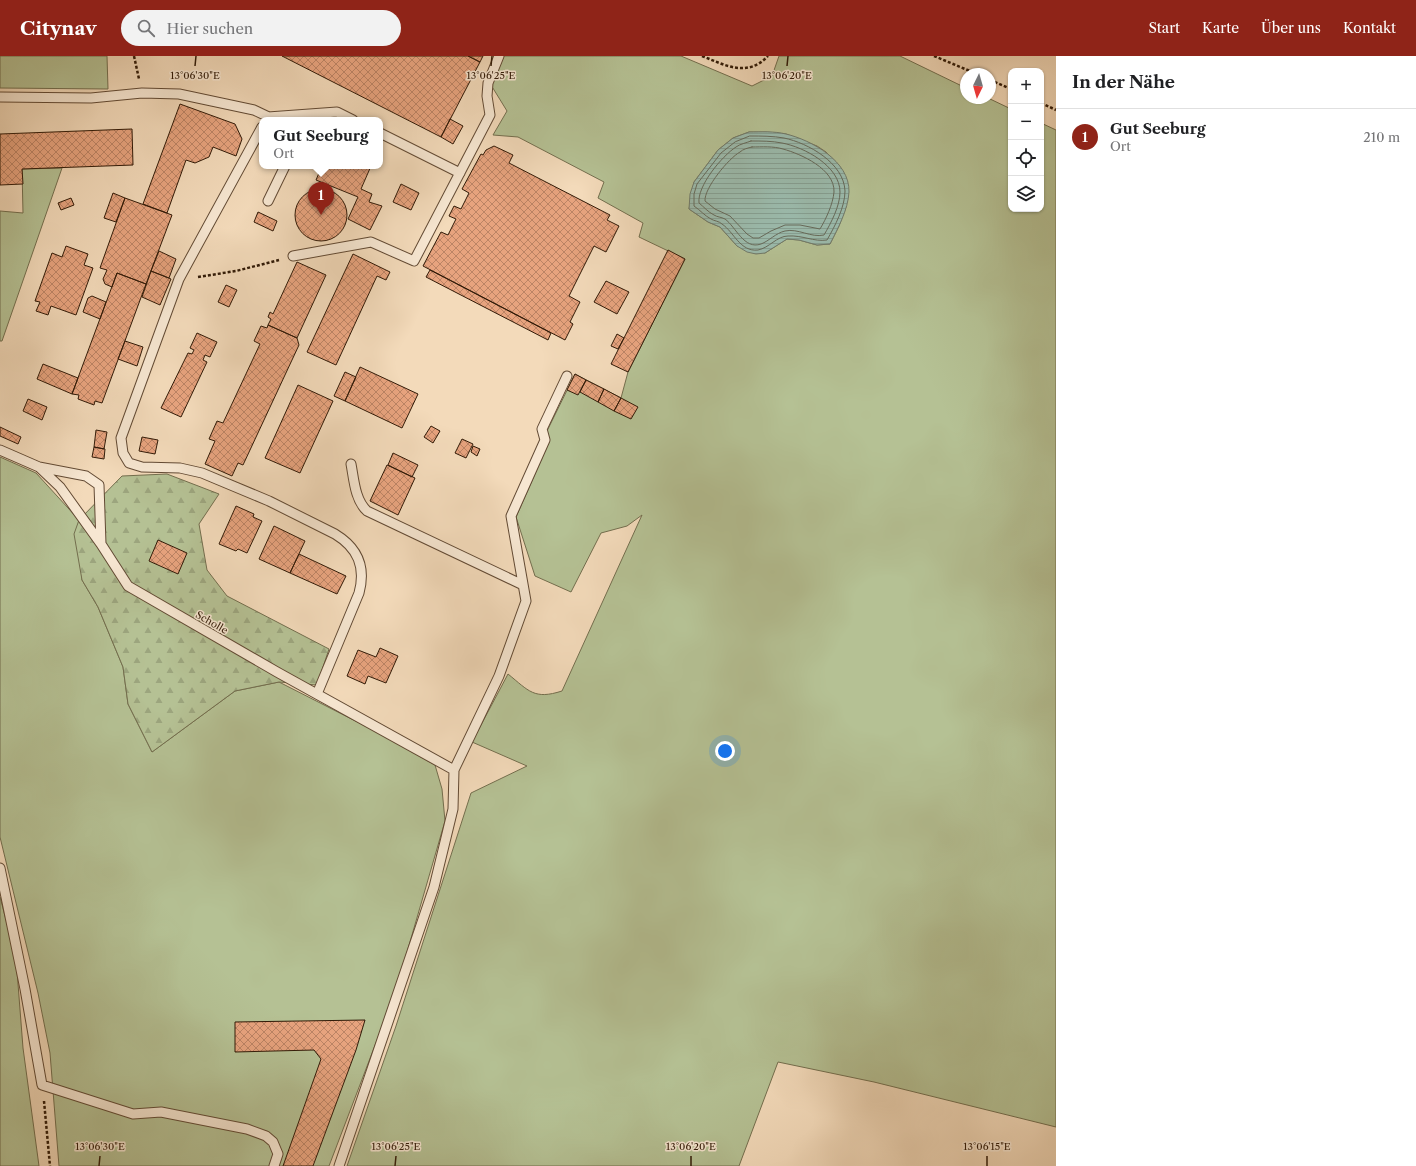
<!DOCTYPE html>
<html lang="de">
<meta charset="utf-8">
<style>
body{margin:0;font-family:"Libre Caslon Text",serif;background:#f2f2f2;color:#202124}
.controls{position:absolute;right:12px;top:12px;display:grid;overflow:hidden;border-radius:8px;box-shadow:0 1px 3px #0004}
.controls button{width:36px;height:36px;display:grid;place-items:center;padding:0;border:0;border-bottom:1px solid #e0e0e0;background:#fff;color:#202124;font:20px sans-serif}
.compass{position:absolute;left:960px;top:12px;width:36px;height:36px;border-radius:50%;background:#fff;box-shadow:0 1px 3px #0004;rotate:185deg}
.you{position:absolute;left:725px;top:695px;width:14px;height:14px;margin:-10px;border:3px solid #fff;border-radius:50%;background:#1a73e8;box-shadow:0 0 0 6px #1a73e833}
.badge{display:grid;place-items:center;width:26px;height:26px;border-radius:50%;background:#8f2418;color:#fff;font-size:13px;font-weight:700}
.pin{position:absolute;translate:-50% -33px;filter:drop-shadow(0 1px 2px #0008)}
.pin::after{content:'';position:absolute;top:21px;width:14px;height:12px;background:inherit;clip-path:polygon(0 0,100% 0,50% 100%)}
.popup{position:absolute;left:259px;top:61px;width:124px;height:52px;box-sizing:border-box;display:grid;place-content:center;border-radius:8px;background:#fff;filter:drop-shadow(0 1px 3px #0005);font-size:13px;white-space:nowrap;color:#757577}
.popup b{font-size:15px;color:#202124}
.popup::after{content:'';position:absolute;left:50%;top:100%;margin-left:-8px;border:8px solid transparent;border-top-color:#fff}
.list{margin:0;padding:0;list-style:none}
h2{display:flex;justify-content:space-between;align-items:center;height:52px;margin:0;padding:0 16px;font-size:17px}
h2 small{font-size:13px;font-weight:400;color:#757577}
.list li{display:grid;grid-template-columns:26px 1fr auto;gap:12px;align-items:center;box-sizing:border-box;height:56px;padding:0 16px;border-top:1px solid #e0e0e0}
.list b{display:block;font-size:15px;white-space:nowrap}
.list p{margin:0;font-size:13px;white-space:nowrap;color:#757577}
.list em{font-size:13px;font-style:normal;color:#757577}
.icon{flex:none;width:22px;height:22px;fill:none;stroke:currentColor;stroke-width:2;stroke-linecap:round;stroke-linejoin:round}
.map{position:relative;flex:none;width:1056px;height:1110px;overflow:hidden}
header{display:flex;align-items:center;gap:24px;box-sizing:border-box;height:56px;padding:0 20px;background:#8f2418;color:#fff}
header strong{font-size:19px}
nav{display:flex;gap:22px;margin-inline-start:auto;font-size:14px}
.search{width:280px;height:36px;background:#f2f2f2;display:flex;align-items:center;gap:10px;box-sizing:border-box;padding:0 14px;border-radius:22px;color:#757577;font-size:15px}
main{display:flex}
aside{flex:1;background:#fff}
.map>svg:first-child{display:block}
.green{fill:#b5c194;stroke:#736e4e;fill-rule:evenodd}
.forest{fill:url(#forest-firs);stroke:#736e4e}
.water{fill:url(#water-rules);stroke:#717b6b}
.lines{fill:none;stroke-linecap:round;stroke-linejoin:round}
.shore{stroke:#666a5a;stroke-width:1}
.building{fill:url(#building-cross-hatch);stroke:#311a07}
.lane-casing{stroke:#624a34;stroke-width:11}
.path{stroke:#311a07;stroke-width:2.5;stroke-dasharray:3 2;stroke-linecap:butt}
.lane{stroke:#f7e7d2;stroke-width:9}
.ticks{fill:none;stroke:#311a07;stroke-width:1.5}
.labels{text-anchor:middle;stroke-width:3;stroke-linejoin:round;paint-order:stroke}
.street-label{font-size:10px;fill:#311a07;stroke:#f7e7d2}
.ticks-label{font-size:10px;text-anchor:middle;fill:#311a07;stroke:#f7e7d2;stroke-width:3;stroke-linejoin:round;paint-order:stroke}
</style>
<header>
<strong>Citynav</strong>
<div class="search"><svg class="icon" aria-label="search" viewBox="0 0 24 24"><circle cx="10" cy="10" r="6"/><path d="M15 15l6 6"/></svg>Hier suchen</div>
<nav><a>Start</a><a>Karte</a><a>Über uns</a><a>Kontakt</a></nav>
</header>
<main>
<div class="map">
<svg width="1056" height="1110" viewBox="0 0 1056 1110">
<defs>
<pattern id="forest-firs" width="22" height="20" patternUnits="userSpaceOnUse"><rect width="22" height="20" fill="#b5c194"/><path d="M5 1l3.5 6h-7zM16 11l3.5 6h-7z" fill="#9ca57e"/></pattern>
<pattern id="water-rules" width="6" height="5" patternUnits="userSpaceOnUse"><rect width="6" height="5" fill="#9bbbad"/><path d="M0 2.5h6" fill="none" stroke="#86a093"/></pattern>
<pattern id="building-cross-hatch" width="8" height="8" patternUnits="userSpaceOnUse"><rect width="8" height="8" fill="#e7a37e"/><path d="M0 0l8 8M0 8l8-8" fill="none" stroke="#bc8465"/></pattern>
</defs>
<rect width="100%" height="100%" fill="#f3daba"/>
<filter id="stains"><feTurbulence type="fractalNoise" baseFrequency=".005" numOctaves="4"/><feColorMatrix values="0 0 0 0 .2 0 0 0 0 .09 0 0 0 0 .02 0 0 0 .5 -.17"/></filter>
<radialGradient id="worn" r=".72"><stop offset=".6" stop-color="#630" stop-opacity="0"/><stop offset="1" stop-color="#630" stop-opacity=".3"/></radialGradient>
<!-- green -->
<path class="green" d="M0 0H107L108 33 0 32Z
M504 0H681L752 30 772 20 779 0H900L966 32V42H988L1011 53V153H1041V67L1056 74V1071L874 1026 778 1006 739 1110H347L396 970 471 737 527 710 472 686 508 618C529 635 534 644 562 635L642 459 627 470 601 477 571 536 535 520 516 461 549 386 547 375 575 318 621 342 628 316 685 203 639 181 643 167 598 142 604 126 518 81 493 79 507 55 491 29ZM749 76H767L786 78 817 90 826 96 840 111 846 151 839 170 830 188 817 189 799 184 787 183 765 197 737 190 720 171 708 166 689 153 694 126 718 94 733 82Z
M62 112 2 285H0V155L23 157 22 113Z
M0 401 36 417 79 464 82 524 98 551 123 611 128 648 152 696 235 635 279 626 379 677 435 709 442 733 445 765 403 910 390 950 329 1110H59L50 997 38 937 0 781Z
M0 841 16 902 23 992 39 1110H0Z"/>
<!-- forest -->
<path class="forest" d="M167 418 219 438 199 468 207 514 227 540 329 593 317 629 279 626 235 635 152 696 128 648 123 611 98 551 82 524 74 478 79 464 122 420Z"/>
<!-- water -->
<path class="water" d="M749 76C761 76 774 75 786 78 811 84 850 105 849 136 848 154 838 172 830 188L817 189 799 184 787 183 765 197 756 198 747 196 737 190 720 171 708 166 689 153 690 138 694 126 718 94 733 82Z"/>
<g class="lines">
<!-- shore -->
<path class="shore" d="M750 80C761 80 773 80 784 82 808 87 844 107 845 135 845 151 835 170 827 184 814 186 802 179 788 180 777 180 769 192 758 194 740 196 734 176 722 168 719 165 714 165 711 163 705 160 700 154 694 150V138L697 128 721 97 735 86Z
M751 85C762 85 772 85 782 87 804 91 840 110 840 136 840 150 831 167 824 179 811 182 798 172 785 175 776 177 769 185 761 188 744 194 736 171 725 163 721 161 717 161 714 159 708 156 704 151 699 147 697 130 722 100 736 91 740 88 746 87 751 85Z
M752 91C762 91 773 90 783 93 801 98 835 113 834 136 833 148 826 163 820 173L800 169H785L771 175 759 182H753L747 178 730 160 715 153 705 145C704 132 729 102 740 96 743 93 748 92 752 91Z"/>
</g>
<!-- building -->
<path class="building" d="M282 0H468L480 6 441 81Z
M468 0H483L480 6Z
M180 48 235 68 242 83 236 100 213 91 209 101 195 107 186 104 167 157 143 148Z
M450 63 463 70 453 88 441 81Z
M132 73 133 109 22 113 23 128 0 129V78Z
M494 90 513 99 509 107 610 159 607 164 619 170 606 196 594 190 569 240 580 246 570 266 573 268 565 284 423 210 441 176 448 179 456 163 449 160 454 150 461 153 469 137 462 133 481 98 483 99 486 94Z
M322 110H371L361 133 372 138 369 146 382 150 370 174 348 163 358 141 316 124Z
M401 128 419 137 411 154 393 146Z
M295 159a26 26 0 1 1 52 0a26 26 0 1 1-52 0Z
M113 137 125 142 116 166 104 162Z
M71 142 74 149 61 154 58 147Z
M125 142 172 159 146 228 117 217 112 231 105 228 103 223 107 214 100 212Z
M258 156 277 165 273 175 254 166Z
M66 190 88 198 84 209 93 212 76 259 51 250 48 259 36 255 40 246 35 245 52 197 62 201Z
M668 194 685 203 628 316 611 308Z
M159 195 176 203 169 222 151 215Z
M353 198 390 216 386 224 377 220 336 309 307 296Z
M297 206 326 219 297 282 268 269 271 263 268 261 270 256 273 258Z
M430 214 551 277 548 284 426 221Z
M151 215 171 223 160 249 142 241Z
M117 217 146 228 102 347 95 345 94 349 78 343 79 339 72 338Z
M606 225 629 236 617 258 594 246Z
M226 229 237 234 229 251 218 246Z
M92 240 106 246 100 263 83 256 88 242Z
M268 269 297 282 299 289 243 409 238 407 232 420 205 408 215 385 209 383 217 365 223 367 260 288 254 285 261 270 267 272Z
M197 277 217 286 210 301 205 299 203 304 207 306 181 361 161 352 188 297 192 298 194 294 190 292Z
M617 278 624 282 618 293 611 290Z
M125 285 143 291 137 310 118 303Z
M43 308 78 322 72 338 37 323Z
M360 311 418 338 402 372 345 345Z
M345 316 356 321 345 345 334 340Z
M575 318 586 324 578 339 567 334Z
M586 324 604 333 598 346 580 336Z
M298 329 333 345 300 417 265 402Z
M604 333 621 342 614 355 598 346Z
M621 342 638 351 631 363 614 355Z
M28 343 47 351 42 364 23 355Z
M431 370 440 375 433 387 424 381Z
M0 371 21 381 18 388 0 380Z
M96 374 107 376 104 393 94 391Z
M142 381 158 384 155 398 139 395Z
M462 383 473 388 466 402 455 397Z
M473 390 480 393 477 400 471 396Z
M94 391 105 393 104 403 92 401Z
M393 397 418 409 412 421 388 409Z
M387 409 415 422 398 459 370 445Z
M236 450 254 458 253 461 262 465 247 497 238 493 236 495 219 488Z
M274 470 305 485 290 517 259 503Z
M158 484 187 497 178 518 149 505Z
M299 498 346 520 337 538 290 517Z
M380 592 398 600 386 627 368 620 365 628 347 620 358 594 376 601Z
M365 964 356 994 313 1110H283L321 1003 314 994 235 996V966Z"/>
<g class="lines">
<!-- lane casing -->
<g class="lane-casing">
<path id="lane" d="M0 41 91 42 142 37 179 38 254 54 275 64
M268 61 337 56 353 64
M262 71 179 223 121 382 123 397 129 407 142 411 180 412 202 417 269 445 335 478C358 492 366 511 359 537L317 638
M380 77 460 117
M268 145 285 110
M293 200 371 186 414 205 490 59 487 40 488 27 499 0
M0 394 39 411 60 431 101 488 128 530 277 616 454 714
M351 408C354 424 355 444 367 455L523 529
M39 411 86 420 99 429 101 488
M0 812 25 933 42 1029 133 1058 161 1056 247 1073 266 1080 273 1086 278 1098 274 1110
M339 1110 434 831 453 753 454 714 499 620 526 545 511 460 545 384 542 373 567 320"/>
</g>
<!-- path -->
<path class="path" d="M134 0 139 23
M702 0C725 9 747 22 768 0
M934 0 977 18
M990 24 1011 33
M1041 47 1056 54
M198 221 236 215 279 204
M44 1045 50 1110"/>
<!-- lane -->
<use href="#lane" class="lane"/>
</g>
<!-- ticks -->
<path class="ticks" d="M195 10 196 0M491 10 492 0M787 10 788 0M99 1110 100 1100M395 1110 396 1100M691 1110V1100M987 1110V1100"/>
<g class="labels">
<!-- street labels -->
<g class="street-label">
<text transform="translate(212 566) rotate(30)" y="4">Scholle</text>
</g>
</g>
<g class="ticks-label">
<text x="195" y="23">13°06'30"E</text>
<text x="491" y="23">13°06'25"E</text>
<text x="787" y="23">13°06'20"E</text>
<text x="100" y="1094">13°06'30"E</text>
<text x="396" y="1094">13°06'25"E</text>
<text x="691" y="1094">13°06'20"E</text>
<text x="987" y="1094">13°06'15"E</text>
</g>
<rect width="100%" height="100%" filter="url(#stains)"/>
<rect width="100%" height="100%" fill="url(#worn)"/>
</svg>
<div class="controls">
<button>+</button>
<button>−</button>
<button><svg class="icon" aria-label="locate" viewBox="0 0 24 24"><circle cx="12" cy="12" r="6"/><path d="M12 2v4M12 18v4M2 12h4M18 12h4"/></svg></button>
<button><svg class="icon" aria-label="layers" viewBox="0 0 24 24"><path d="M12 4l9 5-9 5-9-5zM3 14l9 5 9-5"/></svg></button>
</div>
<svg class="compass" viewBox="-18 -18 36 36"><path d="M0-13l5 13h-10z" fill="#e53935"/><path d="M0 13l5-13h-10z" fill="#757577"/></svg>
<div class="you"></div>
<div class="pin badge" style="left:321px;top:159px">1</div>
<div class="popup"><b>Gut Seeburg</b>Ort</div>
</div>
<aside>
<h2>In der Nähe<small></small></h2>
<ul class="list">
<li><span class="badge">1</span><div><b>Gut Seeburg</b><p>Ort</p></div><em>210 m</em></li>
</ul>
</aside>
</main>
